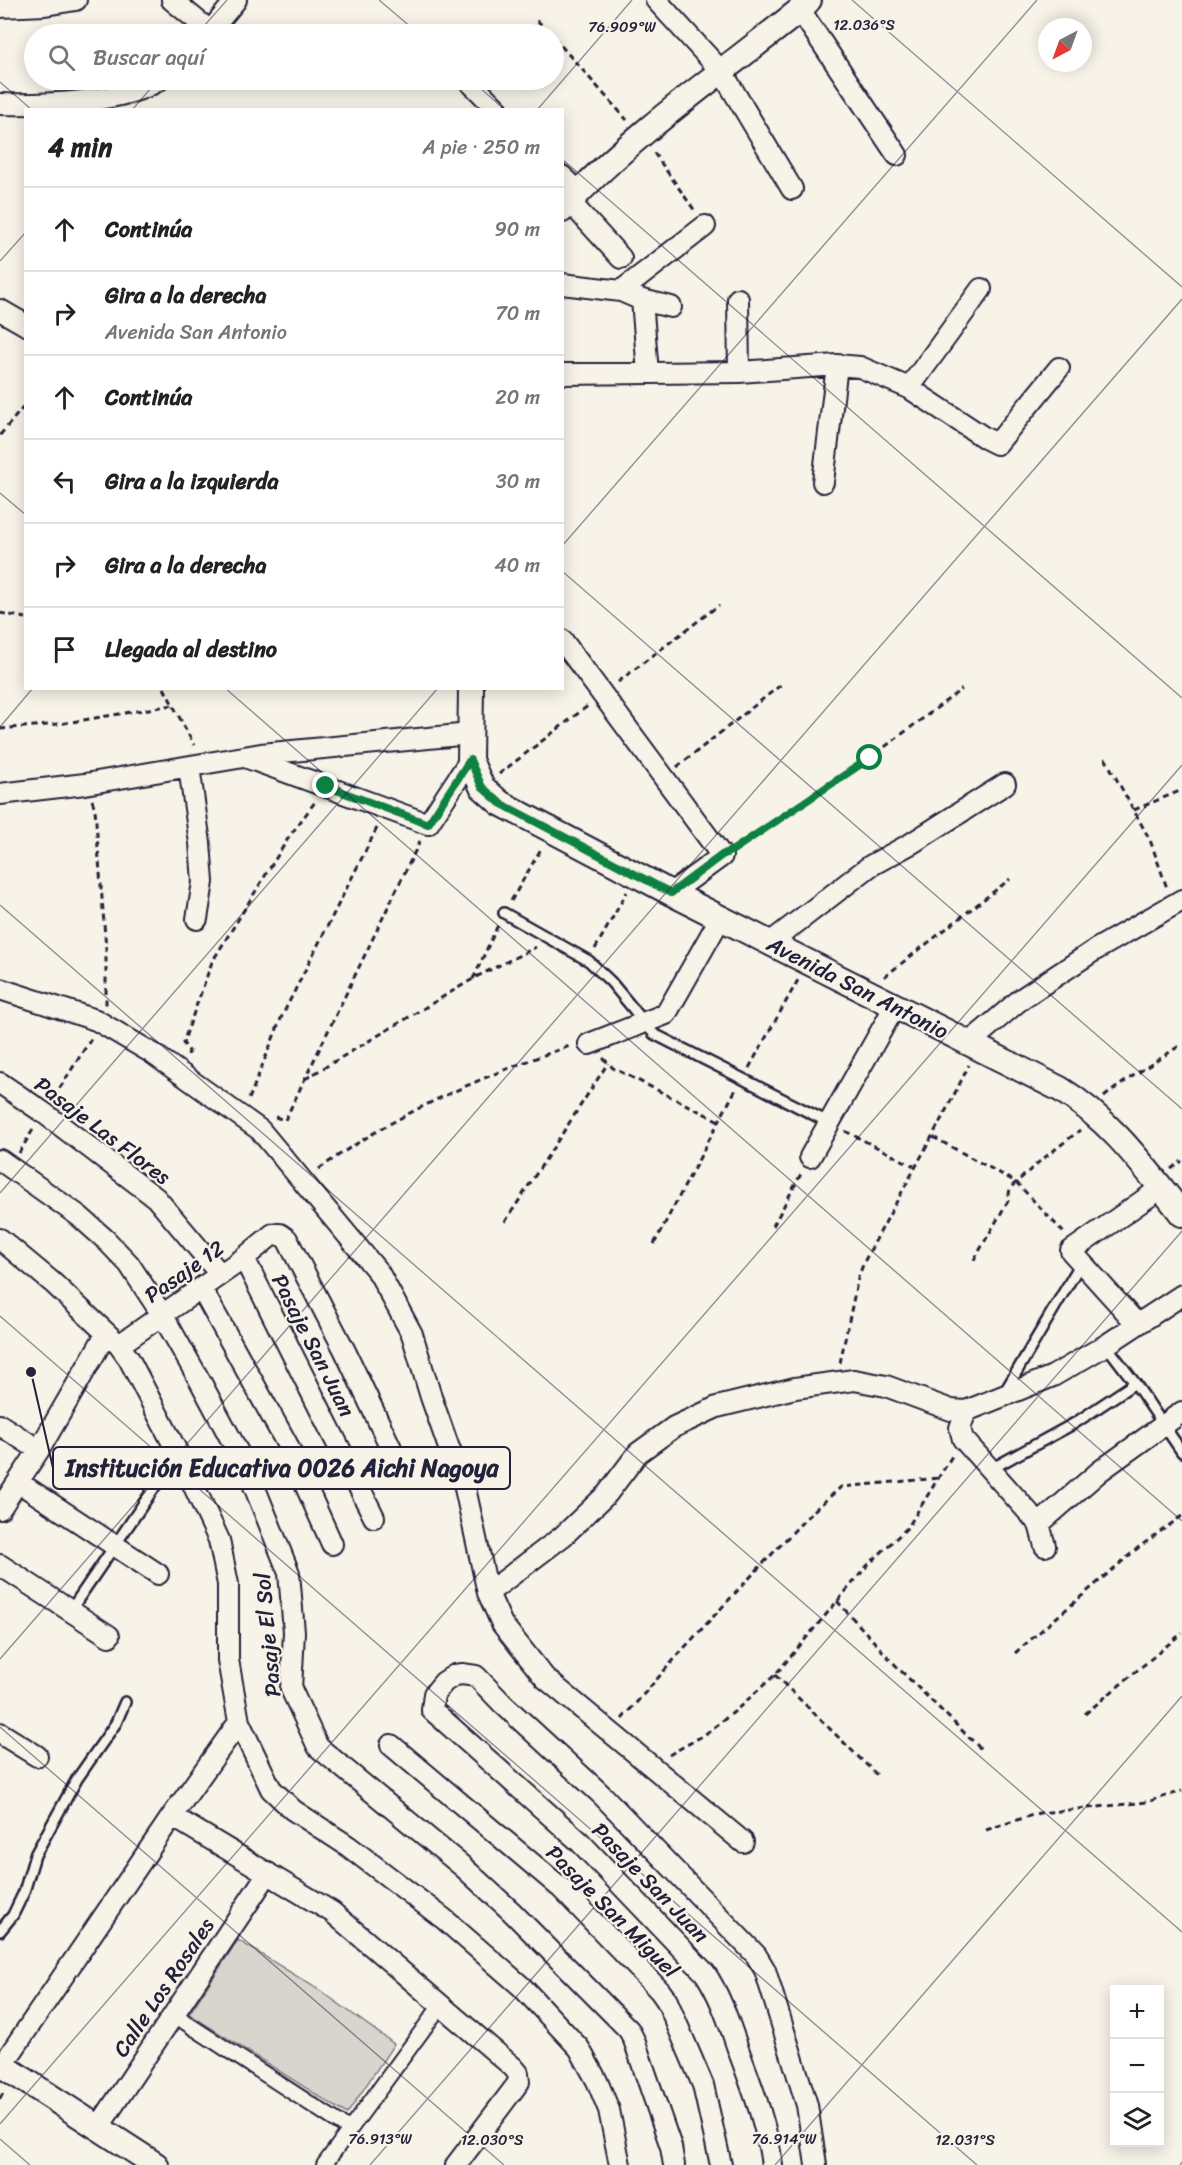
<!DOCTYPE html>
<html lang="es">
<meta charset="utf-8">
<style>
body{margin:0;font-family:Sriracha,sans-serif;background:#f2f2f2;color:#222}
.controls{position:absolute;right:18px;bottom:18px;display:grid;overflow:hidden;border-radius:0px;box-shadow:0 3px 15px #0003}
.controls button{width:54px;height:54px;display:grid;place-items:center;padding:0;border:0;border-bottom:2px solid #e0e0e0;background:#fff;color:#222;font:30px sans-serif}
.compass{position:absolute;left:1038px;top:18px;width:54px;height:54px;border-radius:50%;background:#fff;box-shadow:0 3px 15px #0003;rotate:221deg}
.stop{position:absolute;width:18px;height:18px;margin:-14px;border:4px solid #0b8043;border-radius:50%;background:#fff}
.stop.end{background:#0b8043;border-color:#fff;box-shadow:0 2px 6px #0008}
.list{margin:0;padding:0;list-style:none}
h2{display:flex;justify-content:space-between;align-items:center;height:78px;margin:0;padding:0 24px;font-size:26px}
h2 small{font-size:20px;font-weight:400;color:#767676}
.list li{display:grid;grid-template-columns:39px 1fr auto;gap:18px;align-items:center;box-sizing:border-box;height:84px;padding:0 24px;border-top:2px solid #e0e0e0}
.list b{display:block;font-size:22px;white-space:nowrap}
.list p{margin:0;font-size:20px;white-space:nowrap;color:#767676}
.list em{font-size:20px;font-style:normal;color:#767676}
.icon{flex:none;width:33px;height:33px;fill:none;stroke:currentColor;stroke-width:2;stroke-linecap:round;stroke-linejoin:round}
.map{position:relative;flex:none;width:1182px;height:2165px;overflow:hidden}
.search{position:absolute;background:#fff;box-shadow:0 3px 15px #0003;left:24px;top:24px;width:540px;height:66px;display:flex;align-items:center;gap:15px;box-sizing:border-box;padding:0 21px;border-radius:33px;color:#767676;font-size:22px}
.panel{position:absolute;background:#fff;box-shadow:0 3px 15px #0003;left:24px;top:108px;width:540px;height:582px;border-radius:0px}
.map>svg:first-child{display:block}
.green{fill:#d8d5cf;stroke:#7d7c85;stroke-width:1.5}
.lines{fill:none;stroke-linecap:round;stroke-linejoin:round}
.service-casing{stroke:#22223b;stroke-width:14}
.pedestrian-casing{stroke:#22223b;stroke-width:18}
.minor-casing{stroke:#22223b;stroke-width:24}
.tertiary-casing{stroke:#22223b;stroke-width:28}
.path{stroke:#22223b;stroke-width:3;stroke-dasharray:6 4.5;stroke-linecap:butt}
.service{stroke:#f7f3e8;stroke-width:9}
.pedestrian{stroke:#f7f3e8;stroke-width:14}
.minor{stroke:#f7f3e8;stroke-width:20}
.tertiary{stroke:#f7f3e8;stroke-width:24}
.route{stroke:#0b8043;stroke-width:8}
.ticks{fill:none;stroke:#22223b;stroke-width:1.5;stroke-opacity:0.45}
.labels{text-anchor:middle;stroke-width:4.5;stroke-linejoin:round;paint-order:stroke}
.street-label{font-size:22px;fill:#22223b;stroke:#f7f3e8}
.ticks-label{font-size:15px;text-anchor:middle;fill:#22223b;stroke:#f7f3e8;stroke-width:4.5;stroke-linejoin:round;paint-order:stroke}
.leader{fill:none;stroke:#22223b;stroke-width:2}
.callout-dot{fill:#22223b;stroke:#f7f3e8;stroke-width:2}
.callout{fill:#f7f3e8;stroke:#22223b;stroke-width:2}
.callout-label{font-size:24px;text-anchor:middle;font-weight:bold;fill:#22223b}
</style>
<div class="map">
<svg width="1182" height="2165" viewBox="0 0 1182 2165">
<rect width="100%" height="100%" fill="#f7f3e8"/>
<filter id="ink" filterUnits="userSpaceOnUse"><feTurbulence type="fractalNoise" baseFrequency=".0167" numOctaves="2"/><feDisplacementMap in="SourceGraphic" scale="12" xChannelSelector="R" yChannelSelector="G"/><feConvolveMatrix kernelMatrix="1 2 1 2 8 2 1 2 1" color-interpolation-filters="sRGB"/></filter>
<g filter="url(#ink)">
<!-- green -->
<path class="green" d="M238 1940 321 1991 394 2044 347 2114 189 2014Z"/>
<g class="lines">
<!-- service casing -->
<g class="service-casing">
<path id="service" d="M504 913 589 961 611 982 654 1034 830 1123
M1106 1345 1135 1383 1182 1452
M1004 1393 1081 1263
M991 1469 1075 1423 1135 1383
M70 1611 178 1453
M0 1931 13 1915 24 1892 35 1855 77 1779 116 1723 125 1702"/>
</g>
<!-- pedestrian casing -->
<g class="pedestrian-casing">
<path id="pedestrian" d="M174 2015 349 2129
M324 2165 441 2005"/>
</g>
<!-- minor casing -->
<g class="minor-casing">
<path id="minor" d="M172 0 211 32
M656 0 722 72 792 189
M0 7 45 5 76 0
M800 10 897 155
M208 34 236 0
M468 80 498 110
M0 104C42 105 125 103 159 80
M562 176 579 192
M570 202 621 258
M562 284 621 291 642 300 671 307
M621 291 705 226
M738 299 739 372
M642 300 648 373
M0 310 26 325
M562 374 739 372 837 365 860 367 909 388 985 438 997 444 1059 368
M909 388 981 289
M823 482 837 365
M562 640 722 856 671 893
M248 758 428 824 470 760
M189 767 200 843 203 882 197 919
M0 794 85 784 261 754 470 734
M771 942 870 866 912 843 1005 784
M0 989 96 1020 152 1053 260 1130 379 1273 412 1334 431 1397 449 1448 461 1470 488 1593 502 1624 545 1678 743 1842
M969 1043 1021 999 1095 950 1182 900
M589 1044 666 1014 721 917
M0 1083 44 1113 156 1198 220 1274
M810 1157 895 1006
M0 1160 79 1216 106 1240 129 1264 163 1316 200 1381 248 1471 289 1573 294 1632 291 1689 318 1747 462 1866 511 1911 629 2030 634 2040 671 2147 674 2165
M0 1239 53 1283 119 1345 129 1359 184 1465 219 1540 228 1584V1660L239 1722 271 1789 293 1810 348 1846 444 1919 522 1987 579 2048 597 2081 609 2110 620 2165
M244 1258 374 1517
M201 1288 286 1442 332 1544
M1137 1324 1071 1251 1161 1188
M119 1345 244 1258 273 1234H280L287 1239 345 1351 400 1467
M966 1411 960 1428 963 1439 1039 1524 1045 1546
M0 1425 39 1450
M18 1482 158 1574
M0 1509 39 1450 106 1334
M1039 1524 1100 1471 1182 1412
M0 1565 109 1636
M488 1593 563 1536 607 1494 638 1453 674 1427 717 1407 795 1388 854 1380 886 1386 951 1410 966 1411 1053 1376 1106 1345 1182 1295
M0 1733 37 1756
M391 1745 561 1888 660 1991 667 2001 703 2085 721 2165
M172 1816 332 1912 513 2067 518 2073 519 2082 456 2165
M2 2066 172 1816 239 1722
M98 2128 268 1873
M772 2165C767 2125 752 2087 738 2049 729 2023 721 1997 705 1973L580 1842 432 1710 434 1694 444 1682 455 1675 462 1674 476 1676 503 1704 603 1796 756 1955 765 1970 807 2105 816 2165"/>
</g>
<!-- tertiary casing -->
<g class="tertiary-casing">
<path id="tertiary" d="M562 210C632 134 720 74 800 10L809 0
M471 688 470 760 482 787 500 803 671 893 1060 1089C1111 1120 1145 1168 1182 1214
M0 2064 156 2165"/>
</g>
<!-- path -->
<path class="path" d="M537 20 550 34
M554 38 627 120
M654 153 695 211
M0 435 26 404
M0 613 26 618
M618 682 719 605
M164 688 194 745
M0 729 59 724 173 705
M1105 758 1150 840 1167 888
M677 767 782 684
M499 774 589 705
M92 800 95 809 106 949V1006
M1134 810 1182 790
M737 847 870 758 962 689
M511 901 541 849
M595 949 627 892
M884 977 1010 879
M473 979 498 925
M188 1055 189 1051 183 1043 212 962 289 837 315 802
M603 1058 613 1068 719 1121
M749 1068 798 980
M305 1079 478 976 536 947
M54 1097 91 1039
M1104 1097C1129 1077 1156 1062 1182 1044
M249 1099 282 1016 378 826
M275 1117 285 1120 420 841
M845 1131 914 1166
M933 1137 1016 1182 1065 1234
M19 1153 34 1128
M319 1169C395 1114 481 1076 570 1046
M1171 1169 1182 1161
M505 1222 608 1063
M773 1226 802 1172
M654 1244 736 1089
M974 1260 1008 1201 1010 1188 1039 1162 1080 1130
M840 1363 858 1278 864 1262C899 1196 936 1132 969 1065
M837 1601 899 1669 981 1749
M1015 1653 1139 1547 1182 1516
M775 1675 878 1776
M1085 1714 1182 1633
M622 1719 685 1647 754 1573 810 1514 841 1487 939 1478
M669 1755 704 1735 734 1712 775 1675 867 1566 908 1527 952 1456
M986 1830 1039 1813 1147 1802 1182 1791
M0 2099 4 2091"/>
<!-- service -->
<use href="#service" class="service"/>
<!-- pedestrian -->
<use href="#pedestrian" class="pedestrian"/>
<!-- minor -->
<use href="#minor" class="minor"/>
<!-- tertiary -->
<use href="#tertiary" class="tertiary"/>
</g>
</g>
<g class="lines" filter="url(#ink)">
<!-- route -->
<path class="route" d="M326 786 428 824 470 760 482 787 500 803 671 893 722 855 733 850 870 758"/>
</g>
<!-- ticks -->
<path class="ticks" d="M379 0 419 34M852 0 1182 287M197 34 227 0M471 80 505 110M0 82 32 110M132 110 158 80M537 110 632 0M562 159 1182 698M0 261 26 232M0 493 26 515M562 546 1037 0M562 571 1182 1109M225 688 1182 1521M0 727 33 688M0 905 1182 1932M0 1193 438 688M0 1316 977 2165M0 1659 1182 299M0 1727 504 2165M0 2124 1182 765M0 2139 30 2165M370 2165 1182 1231M775 2165 1182 1696M1180 2165 1182 2162"/>
<g class="labels">
<!-- street labels -->
<g class="street-label">
<text transform="translate(858 987) rotate(27)" y="8">Avenida San Antonio</text>
<text transform="translate(103 1130) rotate(37)" y="8">Pasaje Las Flores</text>
<text transform="translate(184 1271) rotate(-35)" y="8">Pasaje 12</text>
<text transform="translate(314 1345) rotate(63)" y="8">Pasaje San Juan</text>
<text transform="translate(267 1635) rotate(-95)" y="8">Pasaje El Sol</text>
<text transform="translate(651 1882) rotate(46)" y="8">Pasaje San Juan</text>
<text transform="translate(613 1911) rotate(45)" y="8">Pasaje San Miguel</text>
<text transform="translate(163 1987) rotate(-56)" y="8">Calle Los Rosales</text>
</g>
</g>
<g class="ticks-label">
<text x="864" y="30">12.036°S</text>
<text x="622" y="32">76.909°W</text>
<text x="380" y="2144">76.913°W</text>
<text x="784" y="2144">76.914°W</text>
<text x="492" y="2145">12.030°S</text>
<text x="965" y="2145">12.031°S</text>
</g>
<!-- callouts -->
<path class="leader" d="M31 1372L53 1468"/>
<circle class="callout-dot" cx="31" cy="1372" r="6"/>
<rect class="callout" x="53" y="1447" width="457" height="42" rx="6"/>
<g class="callout-label">
<text x="282" y="1476">Institución Educativa 0026 Aichi Nagoya</text>
</g>
</svg>
<div class="controls">
<button>+</button>
<button>−</button>
<button><svg class="icon" aria-label="layers" viewBox="0 0 24 24"><path d="M12 4l9 5-9 5-9-5zM3 14l9 5 9-5"/></svg></button>
</div>
<svg class="compass" viewBox="-18 -18 36 36"><path d="M0-13l5 13h-10z" fill="#e53935"/><path d="M0 13l5-13h-10z" fill="#767676"/></svg>
<div class="stop" style="left:870px;top:758px"></div>
<div class="stop end" style="left:326px;top:786px"></div>
<div class="search"><svg class="icon" aria-label="search" viewBox="0 0 24 24"><circle cx="10" cy="10" r="6"/><path d="M15 15l6 6"/></svg>Buscar aquí</div>
<section class="panel">
<h2>4 min<small>A pie · 250 m</small></h2>
<ul class="list">
<li><svg class="icon" aria-label="ahead" viewBox="0 0 24 24"><path d="M12 20V5M6 11l6-6 6 6"/></svg><div><b>Continúa</b></div><em>90 m</em></li>
<li><svg class="icon" aria-label="right" viewBox="0 0 24 24"><path d="M7 20v-9h11M14 6l5 5-5 5"/></svg><div><b>Gira a la derecha</b><p>Avenida San Antonio</p></div><em>70 m</em></li>
<li><svg class="icon" aria-label="ahead" viewBox="0 0 24 24"><path d="M12 20V5M6 11l6-6 6 6"/></svg><div><b>Continúa</b></div><em>20 m</em></li>
<li><svg class="icon" aria-label="left" viewBox="0 0 24 24"><path d="M17 20v-9H6M10 6l-5 5 5 5"/></svg><div><b>Gira a la izquierda</b></div><em>30 m</em></li>
<li><svg class="icon" aria-label="right" viewBox="0 0 24 24"><path d="M7 20v-9h11M14 6l5 5-5 5"/></svg><div><b>Gira a la derecha</b></div><em>40 m</em></li>
<li><svg class="icon" aria-label="arrive" viewBox="0 0 24 24"><path d="M6 21V4h12l-3 4 3 4H6"/></svg><div><b>Llegada al destino</b></div></li>
</ul>
</section>
</div>
